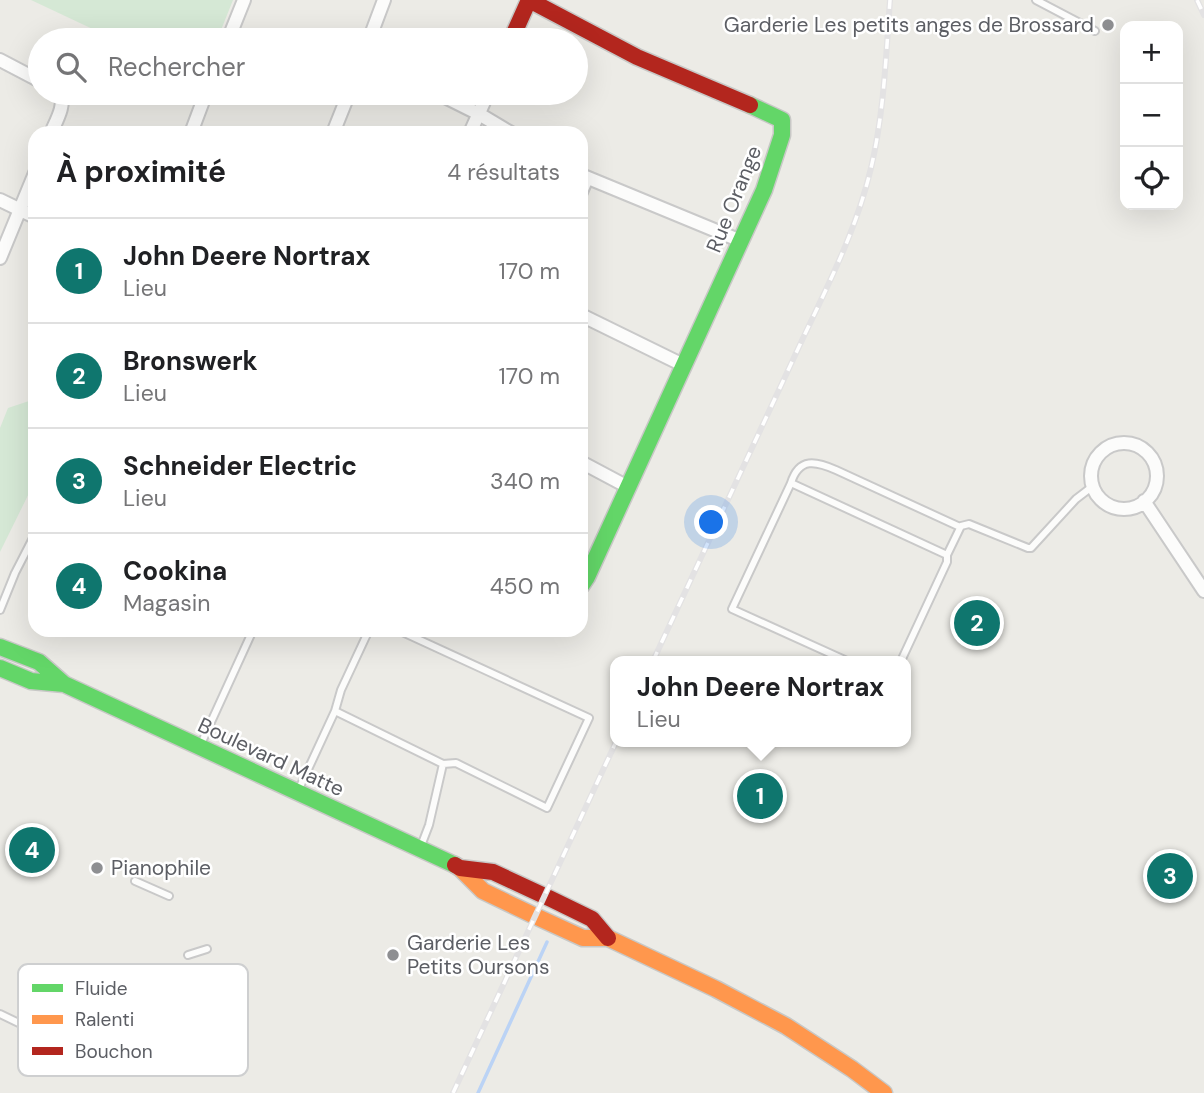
<!DOCTYPE html>
<html lang="fr">
<meta charset="utf-8">
<style>
body{margin:0;font-family:"DM Sans",sans-serif;background:#f6f6f6;color:#202124}
.controls{position:absolute;right:21px;top:21px;display:grid;overflow:hidden;border-radius:14px;box-shadow:0 7px 28px #0002}
.controls button{width:63px;height:63px;display:grid;place-items:center;padding:0;border:0;border-bottom:2px solid #e0e0e0;background:#fff;color:#202124;font:35px sans-serif}
.you{position:absolute;left:712px;top:523px;width:24px;height:24px;margin:-18px;border:5px solid #fff;border-radius:50%;background:#1a73e8;box-shadow:0 0 0 10px #1a73e833}
.badge{display:grid;place-items:center;width:46px;height:46px;border-radius:50%;background:#0f766e;color:#fff;font-size:23px;font-weight:700}
.pin{position:absolute;translate:-50% -50%;border:4px solid #fff;box-shadow:0 2px 7px #0006}
.popup{position:absolute;left:610px;top:656px;width:301px;height:91px;box-sizing:border-box;display:grid;place-content:center;border-radius:14px;background:#fff;filter:drop-shadow(0 2px 5px #0005);font-size:23px;white-space:nowrap;color:#757577}
.popup b{font-size:26px;color:#202124}
.popup::after{content:'';position:absolute;left:50%;top:100%;margin-left:-14px;border:14px solid transparent;border-top-color:#fff}
.list{margin:0;padding:0;list-style:none}
h2{display:flex;justify-content:space-between;align-items:center;height:91px;margin:0;padding:0 28px;font-size:30px}
h2 small{font-size:23px;font-weight:400;color:#757577}
.list li{display:grid;grid-template-columns:46px 1fr auto;gap:21px;align-items:center;box-sizing:border-box;height:105px;padding:0 28px;border-top:2px solid #e0e0e0}
.list b{display:block;font-size:26px;white-space:nowrap}
.list p{margin:0;font-size:23px;white-space:nowrap;color:#757577}
.list em{font-size:23px;font-style:normal;color:#757577}
.icon{flex:none;width:38px;height:38px;fill:none;stroke:currentColor;stroke-width:2;stroke-linecap:round;stroke-linejoin:round}
.map{position:relative;flex:none;width:1204px;height:1093px;overflow:hidden}
.search{position:absolute;background:#fff;box-shadow:0 7px 28px #0002;left:28px;top:28px;width:560px;height:77px;display:flex;align-items:center;gap:18px;box-sizing:border-box;padding:0 24px;border-radius:38px;color:#757577;font-size:26px}
.panel{position:absolute;background:#fff;box-shadow:0 7px 28px #0002;left:28px;top:126px;width:560px;height:511px;border-radius:21px}
.map>svg:first-child{display:block}
.green{fill:#d5e8d5}
.lines{fill:none;stroke-linecap:round;stroke-linejoin:round}
.stream{stroke:#bbd3f5;stroke-width:3.5}
.lane-casing{stroke:#c9c9c9;stroke-width:10}
.street-casing{stroke:#c9c9c9;stroke-width:16}
.fast-casing{stroke:#c8c8c6;stroke-width:19}
.slow-casing{stroke:#c8c8c6;stroke-width:19}
.jam-casing{stroke:#c8c8c6;stroke-width:19}
.lane{stroke:#fcfcfb;stroke-width:6}
.street{stroke:#fcfcfb;stroke-width:12}
.fast{stroke:#63d668;stroke-width:16}
.slow{stroke:#ff974d;stroke-width:16}
.jam{stroke:#b3261e;stroke-width:16}
.rail-casing{stroke:#e3e2e3;stroke-width:6}
.rail{stroke:#fff;stroke-width:3.5;stroke-dasharray:10;stroke-linecap:butt}
.poi-dot{fill:#8e8f92;stroke:#fff;stroke-width:2.5}
.labels{text-anchor:middle;stroke-width:5;stroke-linejoin:round;paint-order:stroke}
.poi-label{font-size:21px;fill:#5c5e64;stroke:#fff;text-anchor:start}
.street-label{font-size:21px;fill:#5c5e64;stroke:#fff}
.key{fill:#fff;stroke:#cecfd0;stroke-width:2}
.key-label{font-size:19px;fill:#5c5e64}
</style>
<div class="map">
<svg width="1204" height="1093" viewBox="0 0 1204 1093">
<rect width="100%" height="100%" fill="#ecebe6"/>
<!-- green -->
<path class="green" d="M31 0H233L217 40H116Z
M35 399V481L0 552V428L8 408Z"/>
<g class="lines">
<!-- stream -->
<path class="stream" d="M478 1093 547 942"/>
<!-- lane casing -->
<g class="lane-casing">
<path id="lane" d="M1036 0 1095 31
M791 483 732 609 847 661
M947 555 791 483C799 457 816 461 836 470L960 527
M0 610 15 573 35 534
M901 661 947 562V555L961 526 969 524 1028 548H1031L1076 499 1093 486
M335 711 443 764 456 763 547 808 589 718 398 630
M201 744 253 630
M298 791 335 711 341 690 369 630
M421 846 429 825 443 764
M135 881 169 896
M188 955 207 949
M0 1014 25 1026"/>
</g>
<!-- street casing -->
<g class="street-casing">
<path id="street" d="M228 40 244 0
M369 40 384 0
M0 60 40 81
M437 93 479 114 511 133
M51 133C56 121 66 105 60 93
M191 133 206 93
M333 133 349 93
M470 133 488 93
M581 175 741 241
M581 192 587 178
M0 200 35 217
M0 258 35 173
M581 315 683 365
M1091 476a33 33 0 1 1 66 0a33 33 0 1 1-66 0Z
M581 462 628 487
M1144 501 1204 591"/>
</g>
<!-- fast casing -->
<g class="fast-casing">
<path id="fast" d="M581 586 587 577 764 190 782 135V120L750 105
M0 647 39 662 64 684 455 865
M0 668 31 681 64 684"/>
</g>
<!-- slow casing -->
<g class="slow-casing">
<path id="slow" d="M460 868 483 891 535 916 583 938H608L716 989 786 1026 852 1069 884 1093"/>
</g>
<!-- jam casing -->
<g class="jam-casing">
<path id="jam" d="M511 40 529 0 637 57 750 105
M455 865 460 868 493 872 551 899 592 919 608 938"/>
</g>
<!-- lane -->
<use href="#lane" class="lane"/>
<!-- street -->
<use href="#street" class="street"/>
<!-- fast -->
<use href="#fast" class="fast"/>
<!-- slow -->
<use href="#slow" class="slow"/>
<!-- jam -->
<use href="#jam" class="jam"/>
<!-- rail casing -->
<g class="rail-casing">
<path id="rail" d="M1197 0 1204 15
M653 661C699 562 745 463 791 364 820 300 855 237 871 168 884 113 886 56 890 0
M453 1093 616 742"/>
</g>
<!-- rail -->
<use href="#rail" class="rail"/>
</g>
<!-- markers -->
<g class="poi-dot">
<circle cx="1108" cy="25" r="7"/>
<circle cx="97" cy="868" r="7"/>
<circle cx="393" cy="955" r="7"/>
</g>
<g class="labels">
<!-- poi labels -->
<g class="poi-label">
<text x="1094" y="32" text-anchor="end">Garderie Les petits anges de Brossard</text>
<text x="111" y="875">Pianophile</text>
<text x="407" y="950">Garderie Les<tspan x="407" dy="24">Petits Oursons</tspan></text>
</g>
<!-- street labels -->
<g class="street-label">
<text transform="translate(734 199) rotate(-68)" y="7">Rue Orange</text>
<text transform="translate(271 757) rotate(25)" y="7">Boulevard Matte</text>
</g>
</g>
<!-- legend -->
<rect x="18" y="964" width="230" height="112" rx="10" class="key"/>
<rect x="32" y="984" width="31" height="8" fill="#63d668"/>
<rect x="32" y="1015" width="31" height="9" fill="#ff974d"/>
<rect x="32" y="1047" width="31" height="8" fill="#b3261e"/>
<g class="key-label">
<text x="75" y="995">Fluide</text>
<text x="75" y="1026">Ralenti</text>
<text x="75" y="1058">Bouchon</text>
</g>
</svg>
<div class="controls">
<button>+</button>
<button>−</button>
<button><svg class="icon" aria-label="locate" viewBox="0 0 24 24"><circle cx="12" cy="12" r="6"/><path d="M12 2v4M12 18v4M2 12h4M18 12h4"/></svg></button>
</div>
<div class="you"></div>
<div class="pin badge" style="left:760px;top:796px">1</div>
<div class="popup"><b>John Deere Nortrax</b>Lieu</div>
<div class="pin badge" style="left:977px;top:623px">2</div>
<div class="pin badge" style="left:1170px;top:876px">3</div>
<div class="pin badge" style="left:32px;top:850px">4</div>
<div class="search"><svg class="icon" aria-label="search" viewBox="0 0 24 24"><circle cx="10" cy="10" r="6"/><path d="M15 15l6 6"/></svg>Rechercher</div>
<section class="panel">
<h2>À proximité<small>4 résultats</small></h2>
<ul class="list">
<li><span class="badge">1</span><div><b>John Deere Nortrax</b><p>Lieu</p></div><em>170 m</em></li>
<li><span class="badge">2</span><div><b>Bronswerk</b><p>Lieu</p></div><em>170 m</em></li>
<li><span class="badge">3</span><div><b>Schneider Electric</b><p>Lieu</p></div><em>340 m</em></li>
<li><span class="badge">4</span><div><b>Cookina</b><p>Magasin</p></div><em>450 m</em></li>
</ul>
</section>
</div>
